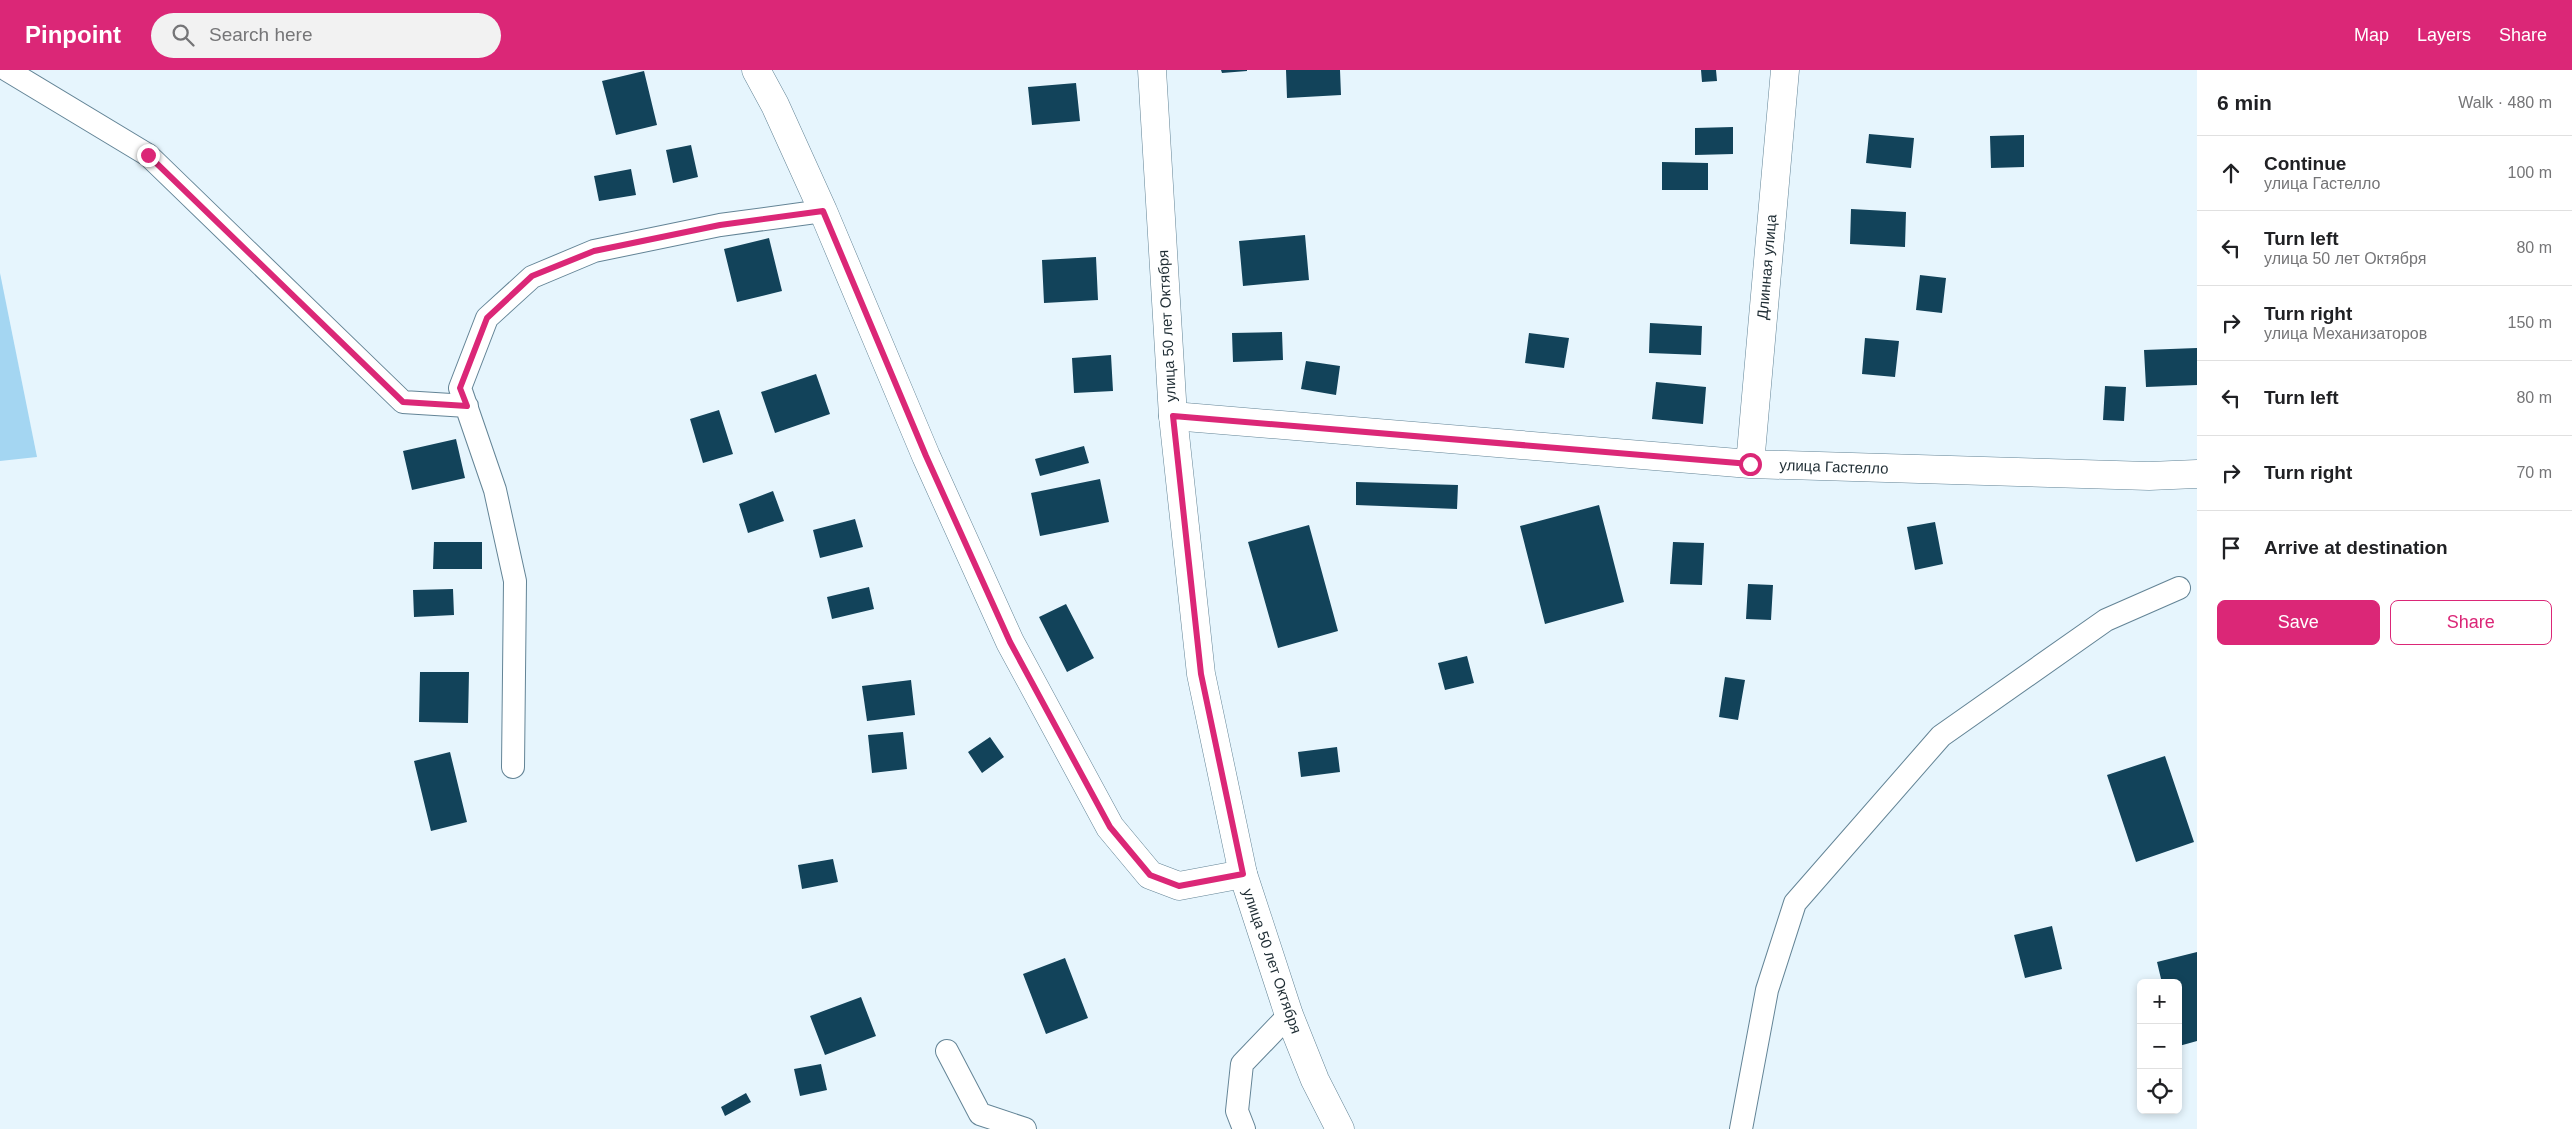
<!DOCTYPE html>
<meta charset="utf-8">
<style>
body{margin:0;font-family:Helvetica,sans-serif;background:#f2f2f2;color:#202124}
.controls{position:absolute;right:15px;bottom:15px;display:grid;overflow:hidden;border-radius:8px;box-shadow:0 2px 8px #0003}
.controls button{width:45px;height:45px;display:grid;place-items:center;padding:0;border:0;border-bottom:1px solid #e0e0e0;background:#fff;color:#202124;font:25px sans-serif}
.stop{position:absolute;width:15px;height:15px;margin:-11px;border:4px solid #db2777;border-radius:50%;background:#fff}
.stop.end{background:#db2777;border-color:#fff;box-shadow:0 1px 5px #0008}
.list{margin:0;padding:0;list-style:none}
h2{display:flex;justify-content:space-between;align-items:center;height:65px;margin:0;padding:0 20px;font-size:21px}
h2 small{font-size:16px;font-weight:400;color:#757577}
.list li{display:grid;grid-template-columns:32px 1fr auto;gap:15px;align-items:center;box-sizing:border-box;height:75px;padding:0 20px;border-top:1px solid #e0e0e0}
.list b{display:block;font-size:19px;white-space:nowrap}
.list p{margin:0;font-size:16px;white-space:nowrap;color:#757577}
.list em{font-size:16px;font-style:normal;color:#757577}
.actions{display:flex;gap:10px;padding:15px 20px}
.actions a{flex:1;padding:11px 0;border:1px solid #db2777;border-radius:8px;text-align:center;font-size:18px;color:#db2777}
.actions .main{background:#db2777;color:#fff}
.icon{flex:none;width:28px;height:28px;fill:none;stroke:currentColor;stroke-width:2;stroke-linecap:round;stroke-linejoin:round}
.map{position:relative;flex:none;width:2197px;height:1059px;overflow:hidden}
header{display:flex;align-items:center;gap:30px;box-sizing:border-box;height:70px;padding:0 25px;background:#db2777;color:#fff}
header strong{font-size:24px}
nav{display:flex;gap:28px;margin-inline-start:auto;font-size:18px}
.search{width:350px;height:45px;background:#f2f2f2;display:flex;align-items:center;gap:12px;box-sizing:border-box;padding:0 18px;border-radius:28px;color:#757577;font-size:19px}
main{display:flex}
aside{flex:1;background:#fff}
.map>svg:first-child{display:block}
.green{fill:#a4d6f2}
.building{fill:#12435a}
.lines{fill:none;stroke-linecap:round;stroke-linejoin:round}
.lane-casing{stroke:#638496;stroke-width:24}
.street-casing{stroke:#638496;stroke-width:29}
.secondary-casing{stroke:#638496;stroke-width:29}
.lane{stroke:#fff;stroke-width:22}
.street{stroke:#fff;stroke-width:28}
.secondary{stroke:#fff;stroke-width:28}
.route{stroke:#db2777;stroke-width:6}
.labels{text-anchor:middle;stroke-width:5;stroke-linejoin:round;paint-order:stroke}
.street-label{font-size:15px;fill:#1f2d34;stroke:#fff}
</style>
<header>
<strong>Pinpoint</strong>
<div class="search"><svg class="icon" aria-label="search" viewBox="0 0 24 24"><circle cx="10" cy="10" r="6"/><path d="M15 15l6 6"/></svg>Search here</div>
<nav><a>Map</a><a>Layers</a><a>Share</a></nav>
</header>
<main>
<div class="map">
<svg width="2197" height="1059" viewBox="0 0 2197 1059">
<rect width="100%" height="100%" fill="#e6f5fd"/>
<!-- green -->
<path class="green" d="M0 203 37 387 0 391Z"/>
<!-- building -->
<path class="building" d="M1221 0H1247V1L1222 3Z
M1286 0H1340L1341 25 1287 28Z
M1701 0H1716L1717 11 1702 12Z
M644 1 657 55 616 65 602 11Z
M1076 13 1080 51 1032 55 1028 17Z
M1733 57V84L1695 85V58Z
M1869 64 1914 68 1911 98 1866 93Z
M2024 65V97L1991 98 1990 66Z
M691 75 698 107 673 113 666 80Z
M1662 92 1708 93V120H1662Z
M631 99 636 125 599 131 594 106Z
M1851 139 1906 142 1905 177 1850 174Z
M1305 165 1309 210 1243 216 1239 171Z
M769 168 782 221 737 232 724 179Z
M1096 187 1098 230 1044 233 1042 190Z
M1920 205 1946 208 1942 243 1916 240Z
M1650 253 1702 256 1701 285 1649 283Z
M1282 262 1283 290 1233 292 1232 263Z
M1529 263 1569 268 1564 298 1525 293Z
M1865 268 1899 271 1895 307 1862 304Z
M2197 278V315L2146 317 2144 280Z
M1111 285 1113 321 1074 323 1072 288Z
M1306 291 1340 296 1336 325 1301 319Z
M816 304 830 344 775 363 761 322Z
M1656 312 1706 317 1703 354 1652 349Z
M2105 316 2126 317 2124 351 2103 350Z
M719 340 733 384 703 393 690 349Z
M456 369 465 408 412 420 403 381Z
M1084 376 1089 393 1040 406 1035 389Z
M1100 409 1109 452 1040 466 1031 423Z
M1356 412 1458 415 1457 439 1356 435Z
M773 421 784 451 748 463 739 434Z
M1599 435 1624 532 1545 554 1520 456Z
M855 449 863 477 820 488 813 460Z
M1935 452 1943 494 1915 500 1907 457Z
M1309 455 1338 561 1278 578 1248 472Z
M434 472H482V499H433Z
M1673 472 1704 473 1702 515 1670 514Z
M1748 514 1773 515 1771 550 1746 549Z
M869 517 874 539 832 549 827 527Z
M453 519 454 545 414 547 413 520Z
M1066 534 1094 588 1067 602 1039 547Z
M1467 586 1474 613 1445 620 1438 593Z
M420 602H469L468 653 419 652Z
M1725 607 1745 610 1738 650 1719 647Z
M911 610 915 645 867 651 862 616Z
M903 662 907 699 872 703 868 665Z
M990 667 1004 687 982 703 968 682Z
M1337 677 1340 702 1301 707 1298 682Z
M450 682 467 752 431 761 414 691Z
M2165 686 2194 772 2136 792 2107 705Z
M833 789 838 812 802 819 798 795Z
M2052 856 2062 899 2025 908 2014 865Z
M2197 882V971L2179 976 2178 913H2162L2157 892Z
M1065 888 1088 948 1046 964 1023 904Z
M861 927 876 966 825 985 810 946Z
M821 994 827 1020 800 1026 794 999Z
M746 1023 751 1032 725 1046 721 1037Z"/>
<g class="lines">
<!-- lane casing -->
<g class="lane-casing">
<path id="lane" d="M7 0 148 85 403 332 467 336
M513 697 515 511 495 420 460 318 487 248 532 207 594 181 720 155 823 141
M947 981 980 1044 1025 1059
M1244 1059 1237 1041 1242 994 1289 945
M1741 1059 1767 920 1795 833 1941 666 2106 550 2179 518"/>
</g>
<!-- street casing -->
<g class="street-casing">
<path id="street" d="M756 0 775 35 823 141 926 386 1010 572 1110 757 1150 805 1179 816 1243 804
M1173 346 1750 394 2149 406 2197 404
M1750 394 1785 0"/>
</g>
<!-- secondary casing -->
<g class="secondary-casing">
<path id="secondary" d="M1152 0 1173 346 1201 604 1243 804 1289 945 1315 1010 1340 1059"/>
</g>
<!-- lane -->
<use href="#lane" class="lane"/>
<!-- street -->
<use href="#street" class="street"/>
<!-- secondary -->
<use href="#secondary" class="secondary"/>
</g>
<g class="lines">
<!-- route -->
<path class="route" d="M148 85 403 332 467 336 460 318 487 248 532 206 594 181 720 155 823 141 926 386 1010 572 1110 757 1150 805 1179 816 1243 804 1201 604 1173 346 1750 394"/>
</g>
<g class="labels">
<!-- street labels -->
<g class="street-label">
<text transform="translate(1767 197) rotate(-85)" y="5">Длинная улица</text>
<text transform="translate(1167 256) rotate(-93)" y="5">улица 50 лет Октября</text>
<text transform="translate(1834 397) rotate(2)" y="5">улица Гастелло</text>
<text transform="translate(1272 891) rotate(71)" y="5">улица 50 лет Октября</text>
</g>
</g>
</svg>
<div class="controls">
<button>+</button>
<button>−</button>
<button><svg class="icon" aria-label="locate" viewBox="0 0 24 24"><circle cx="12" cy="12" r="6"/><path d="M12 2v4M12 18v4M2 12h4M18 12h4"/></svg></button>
</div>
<div class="stop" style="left:1750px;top:394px"></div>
<div class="stop end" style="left:148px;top:85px"></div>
</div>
<aside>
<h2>6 min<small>Walk · 480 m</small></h2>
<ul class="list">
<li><svg class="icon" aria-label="ahead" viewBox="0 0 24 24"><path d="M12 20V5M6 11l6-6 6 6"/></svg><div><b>Continue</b><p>улица Гастелло</p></div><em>100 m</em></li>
<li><svg class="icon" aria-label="left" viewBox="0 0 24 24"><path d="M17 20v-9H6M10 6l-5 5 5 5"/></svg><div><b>Turn left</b><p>улица 50 лет Октября</p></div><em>80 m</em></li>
<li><svg class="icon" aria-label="right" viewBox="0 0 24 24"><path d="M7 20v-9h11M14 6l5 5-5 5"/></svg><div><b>Turn right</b><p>улица Механизаторов</p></div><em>150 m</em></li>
<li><svg class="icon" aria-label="left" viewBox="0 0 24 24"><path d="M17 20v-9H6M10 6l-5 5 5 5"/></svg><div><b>Turn left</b></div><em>80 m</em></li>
<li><svg class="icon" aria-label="right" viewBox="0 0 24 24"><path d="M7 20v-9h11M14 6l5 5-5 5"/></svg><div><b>Turn right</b></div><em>70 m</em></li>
<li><svg class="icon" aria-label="arrive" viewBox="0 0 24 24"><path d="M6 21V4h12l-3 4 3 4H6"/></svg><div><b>Arrive at destination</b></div></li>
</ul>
<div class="actions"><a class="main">Save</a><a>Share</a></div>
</aside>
</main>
